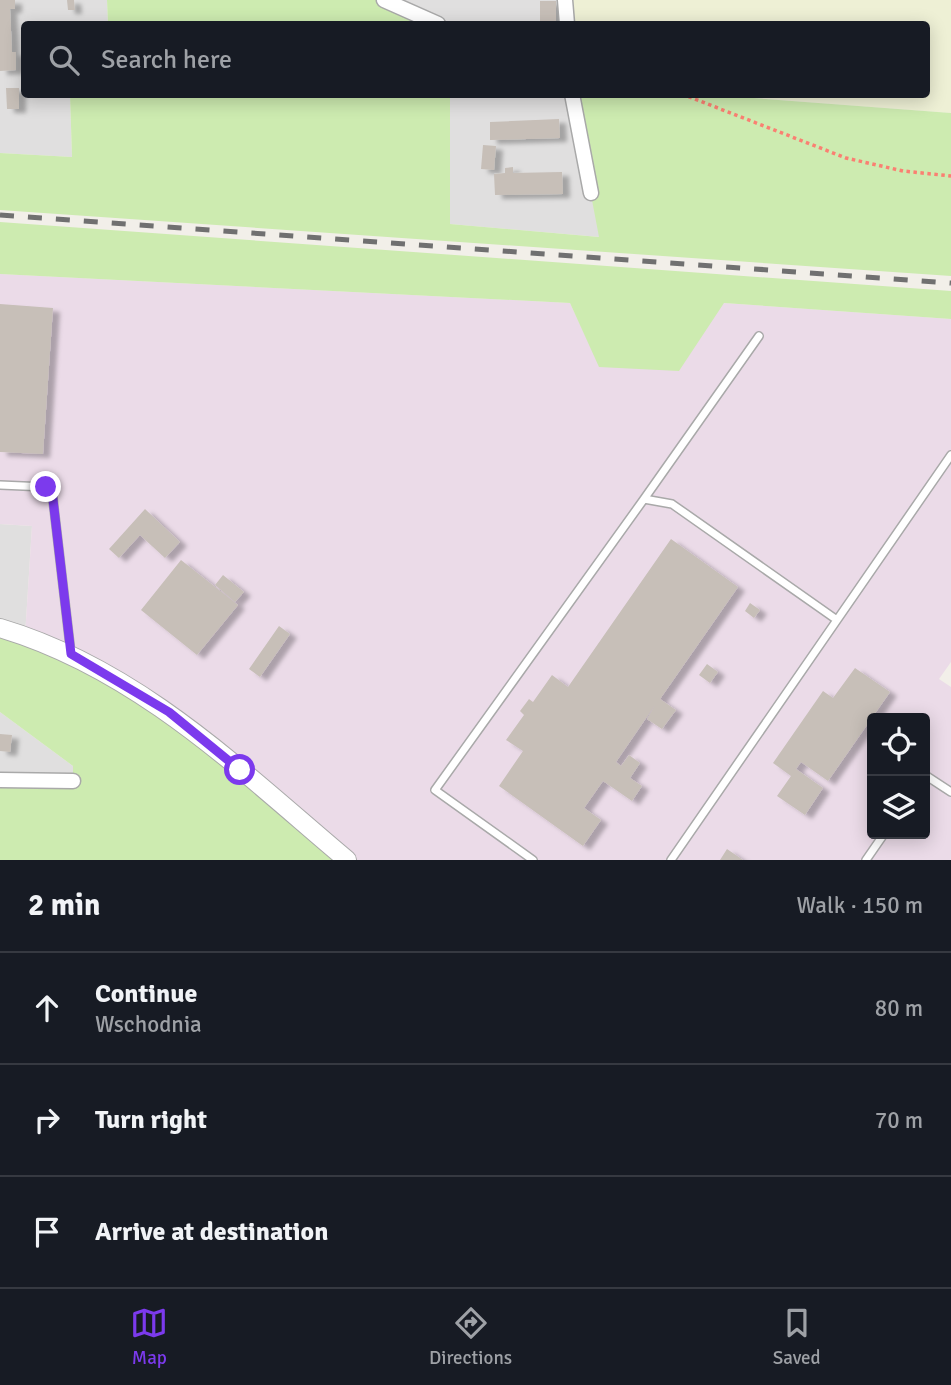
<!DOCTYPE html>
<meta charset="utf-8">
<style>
body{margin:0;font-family:Signika,sans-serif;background:#242831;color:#f1f3f6}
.controls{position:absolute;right:21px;bottom:21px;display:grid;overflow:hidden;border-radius:7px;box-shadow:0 4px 18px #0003}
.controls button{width:63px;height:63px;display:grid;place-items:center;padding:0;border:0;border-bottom:2px solid #363941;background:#171b24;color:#f1f3f6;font:35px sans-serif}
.stop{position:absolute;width:21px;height:21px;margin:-16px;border:5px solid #7c3aed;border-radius:50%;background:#fff}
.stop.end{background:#7c3aed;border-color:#fff;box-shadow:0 2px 7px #0008}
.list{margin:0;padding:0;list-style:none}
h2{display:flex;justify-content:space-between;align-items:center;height:91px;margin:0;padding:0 28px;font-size:30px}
h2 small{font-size:23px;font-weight:400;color:#9ea1a6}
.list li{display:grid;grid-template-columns:46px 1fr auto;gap:21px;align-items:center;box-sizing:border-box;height:112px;padding:0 28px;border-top:2px solid #363941}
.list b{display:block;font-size:26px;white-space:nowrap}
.list p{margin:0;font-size:23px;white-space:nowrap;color:#9ea1a6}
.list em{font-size:23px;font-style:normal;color:#9ea1a6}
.icon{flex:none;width:38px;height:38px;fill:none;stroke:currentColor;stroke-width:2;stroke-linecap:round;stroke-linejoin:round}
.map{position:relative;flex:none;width:951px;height:860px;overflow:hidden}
.search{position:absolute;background:#171b24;box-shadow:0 4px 18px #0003;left:21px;right:21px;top:21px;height:77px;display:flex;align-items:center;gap:18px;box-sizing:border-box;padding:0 24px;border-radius:7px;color:#9ea1a6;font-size:26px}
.sheet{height:427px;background:#171b24}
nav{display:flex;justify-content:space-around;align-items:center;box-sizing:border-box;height:98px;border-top:2px solid #363941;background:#171b24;font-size:19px;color:#9ea1a6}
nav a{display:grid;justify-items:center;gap:4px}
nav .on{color:#7c3aed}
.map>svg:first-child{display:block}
.residential{fill:#e0dfdf}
.industrial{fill:#ebdbe8;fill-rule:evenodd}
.farmland{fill:#eef0d5}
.grass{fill:#cdebb0}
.building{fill:#c7bfb8;filter:url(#shadow)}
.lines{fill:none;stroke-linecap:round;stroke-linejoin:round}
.service-casing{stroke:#a9a9a9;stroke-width:10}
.minor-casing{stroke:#a9a9a9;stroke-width:17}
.tertiary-casing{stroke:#a9a9a9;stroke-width:20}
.path{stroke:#fa8072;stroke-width:3.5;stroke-dasharray:3.5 3.5;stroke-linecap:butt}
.service{stroke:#fff;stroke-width:7}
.minor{stroke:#fff;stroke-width:14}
.tertiary{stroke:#fff;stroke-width:18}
.rail{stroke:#707070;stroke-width:5;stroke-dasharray:14 14;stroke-linecap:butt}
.route{stroke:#7c3aed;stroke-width:9}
</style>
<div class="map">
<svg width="951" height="860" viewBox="0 0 951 860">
<defs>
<filter id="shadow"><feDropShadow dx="7" dy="4" stdDeviation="2" flood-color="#0004"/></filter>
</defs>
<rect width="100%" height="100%" fill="#f2efe9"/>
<!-- residential -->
<path class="residential" d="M0 0H107L108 24H24V94L70 95 72 157 0 153Z
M384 0H565L567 24H438Z
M450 95H572L600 237 450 224Z
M0 524 32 526 25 636 0 628Z
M0 712 73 766V781L0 780Z"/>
<!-- industrial -->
<path class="industrial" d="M0 274 570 303 600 367 724 303 951 319V662L939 679 951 687V860H347L25 636 32 526 0 524ZM872 718H925V834H872Z"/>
<!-- farmland -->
<path class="farmland" d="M565 0H951V113L713 95 926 94V24H567Z"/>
<!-- grass -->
<path class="grass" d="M107 0H384L438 24H108Z
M70 95H450V224L599 237 572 95H713L951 113V276L0 210V153L72 157Z
M0 222 951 291V319L724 303 679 371 599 367 570 303 0 274Z
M0 628 92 665 347 860H0V780L73 781V766L0 712Z"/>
<!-- building -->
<path class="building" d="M0 0H15V9H10L12 52H16V70L0 71Z
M67 0H74L75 10H68Z
M540 1H556V24H535V21H540Z
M6 88H19V109H7Z
M559 119 560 138 490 140V122Z
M483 145 496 146 494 170 481 169Z
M513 167V173L562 172 563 194 495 195 494 174 505 173V168Z
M0 304 53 308 43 454 0 452Z
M145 509 180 542 165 558 140 535 119 558 109 549Z
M671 539 738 587 660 699 676 710 662 729 647 719 655 705 616 762 621 766 629 755 640 763 630 778 642 786 632 801 603 781 584 808 601 820 583 846 499 786 523 751 506 740 524 715 520 711 529 699 533 702 552 675 568 687Z
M181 560 238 605 197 655 141 610Z
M223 575 244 592 235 602 215 585Z
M750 603 760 610 754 618 745 611Z
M279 626 290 634 260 677 249 669Z
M707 664 718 672 710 683 699 675Z
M855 668 890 692 828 781 801 762 796 769 823 788 805 815 777 796 791 776 773 763 823 691 833 698Z
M0 734 12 735 10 752 0 751Z
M727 849 743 860H720Z"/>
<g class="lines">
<!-- service casing -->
<g class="service-casing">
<path id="service" d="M0 485 46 487 52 491 71 654
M644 499 759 336
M837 620 951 455
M925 775 951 792
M533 860 435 790 644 499 672 504 837 620 671 860
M866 860 884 834"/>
</g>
<!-- minor casing -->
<g class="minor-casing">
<path id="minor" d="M384 0 438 24
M565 0 567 24
M572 94 591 193
M0 780 73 781"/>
</g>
<!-- tertiary casing -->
<g class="tertiary-casing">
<path id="tertiary" d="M0 628C138 669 240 770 347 860"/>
</g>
<!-- path -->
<path class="path" d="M682 94 846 158 903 171 951 176"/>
<!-- service -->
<use href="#service" class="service"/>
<!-- minor -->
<use href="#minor" class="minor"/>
<!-- tertiary -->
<use href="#tertiary" class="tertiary"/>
<!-- rail -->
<path class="rail" d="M0 215 951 283"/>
</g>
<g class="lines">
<!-- route -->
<path class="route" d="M46 487 52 491 71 654 169 712 240 770"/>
</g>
</svg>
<div class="controls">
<button><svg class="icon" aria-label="locate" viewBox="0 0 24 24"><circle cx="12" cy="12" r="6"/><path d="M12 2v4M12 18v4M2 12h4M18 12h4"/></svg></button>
<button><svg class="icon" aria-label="layers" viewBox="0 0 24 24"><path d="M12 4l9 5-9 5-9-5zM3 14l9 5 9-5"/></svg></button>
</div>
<div class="stop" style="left:240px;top:770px"></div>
<div class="stop end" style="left:46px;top:487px"></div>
<div class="search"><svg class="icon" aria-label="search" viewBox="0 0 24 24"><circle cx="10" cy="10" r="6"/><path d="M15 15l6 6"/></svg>Search here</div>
</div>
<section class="sheet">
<h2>2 min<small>Walk · 150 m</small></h2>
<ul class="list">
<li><svg class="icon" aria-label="ahead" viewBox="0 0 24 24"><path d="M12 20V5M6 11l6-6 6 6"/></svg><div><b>Continue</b><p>Wschodnia</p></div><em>80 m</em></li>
<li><svg class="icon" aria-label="right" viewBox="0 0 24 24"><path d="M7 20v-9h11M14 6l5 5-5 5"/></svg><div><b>Turn right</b></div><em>70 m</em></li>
<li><svg class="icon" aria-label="arrive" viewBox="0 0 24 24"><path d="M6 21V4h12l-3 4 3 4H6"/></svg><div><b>Arrive at destination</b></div></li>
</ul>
</section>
<nav>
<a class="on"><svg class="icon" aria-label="map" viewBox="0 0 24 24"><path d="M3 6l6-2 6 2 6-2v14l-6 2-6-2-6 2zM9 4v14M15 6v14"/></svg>Map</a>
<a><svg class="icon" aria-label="directions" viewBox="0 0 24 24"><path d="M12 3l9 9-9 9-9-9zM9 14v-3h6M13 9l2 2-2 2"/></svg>Directions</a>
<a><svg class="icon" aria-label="saved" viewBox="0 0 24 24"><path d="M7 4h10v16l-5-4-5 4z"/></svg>Saved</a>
</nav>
